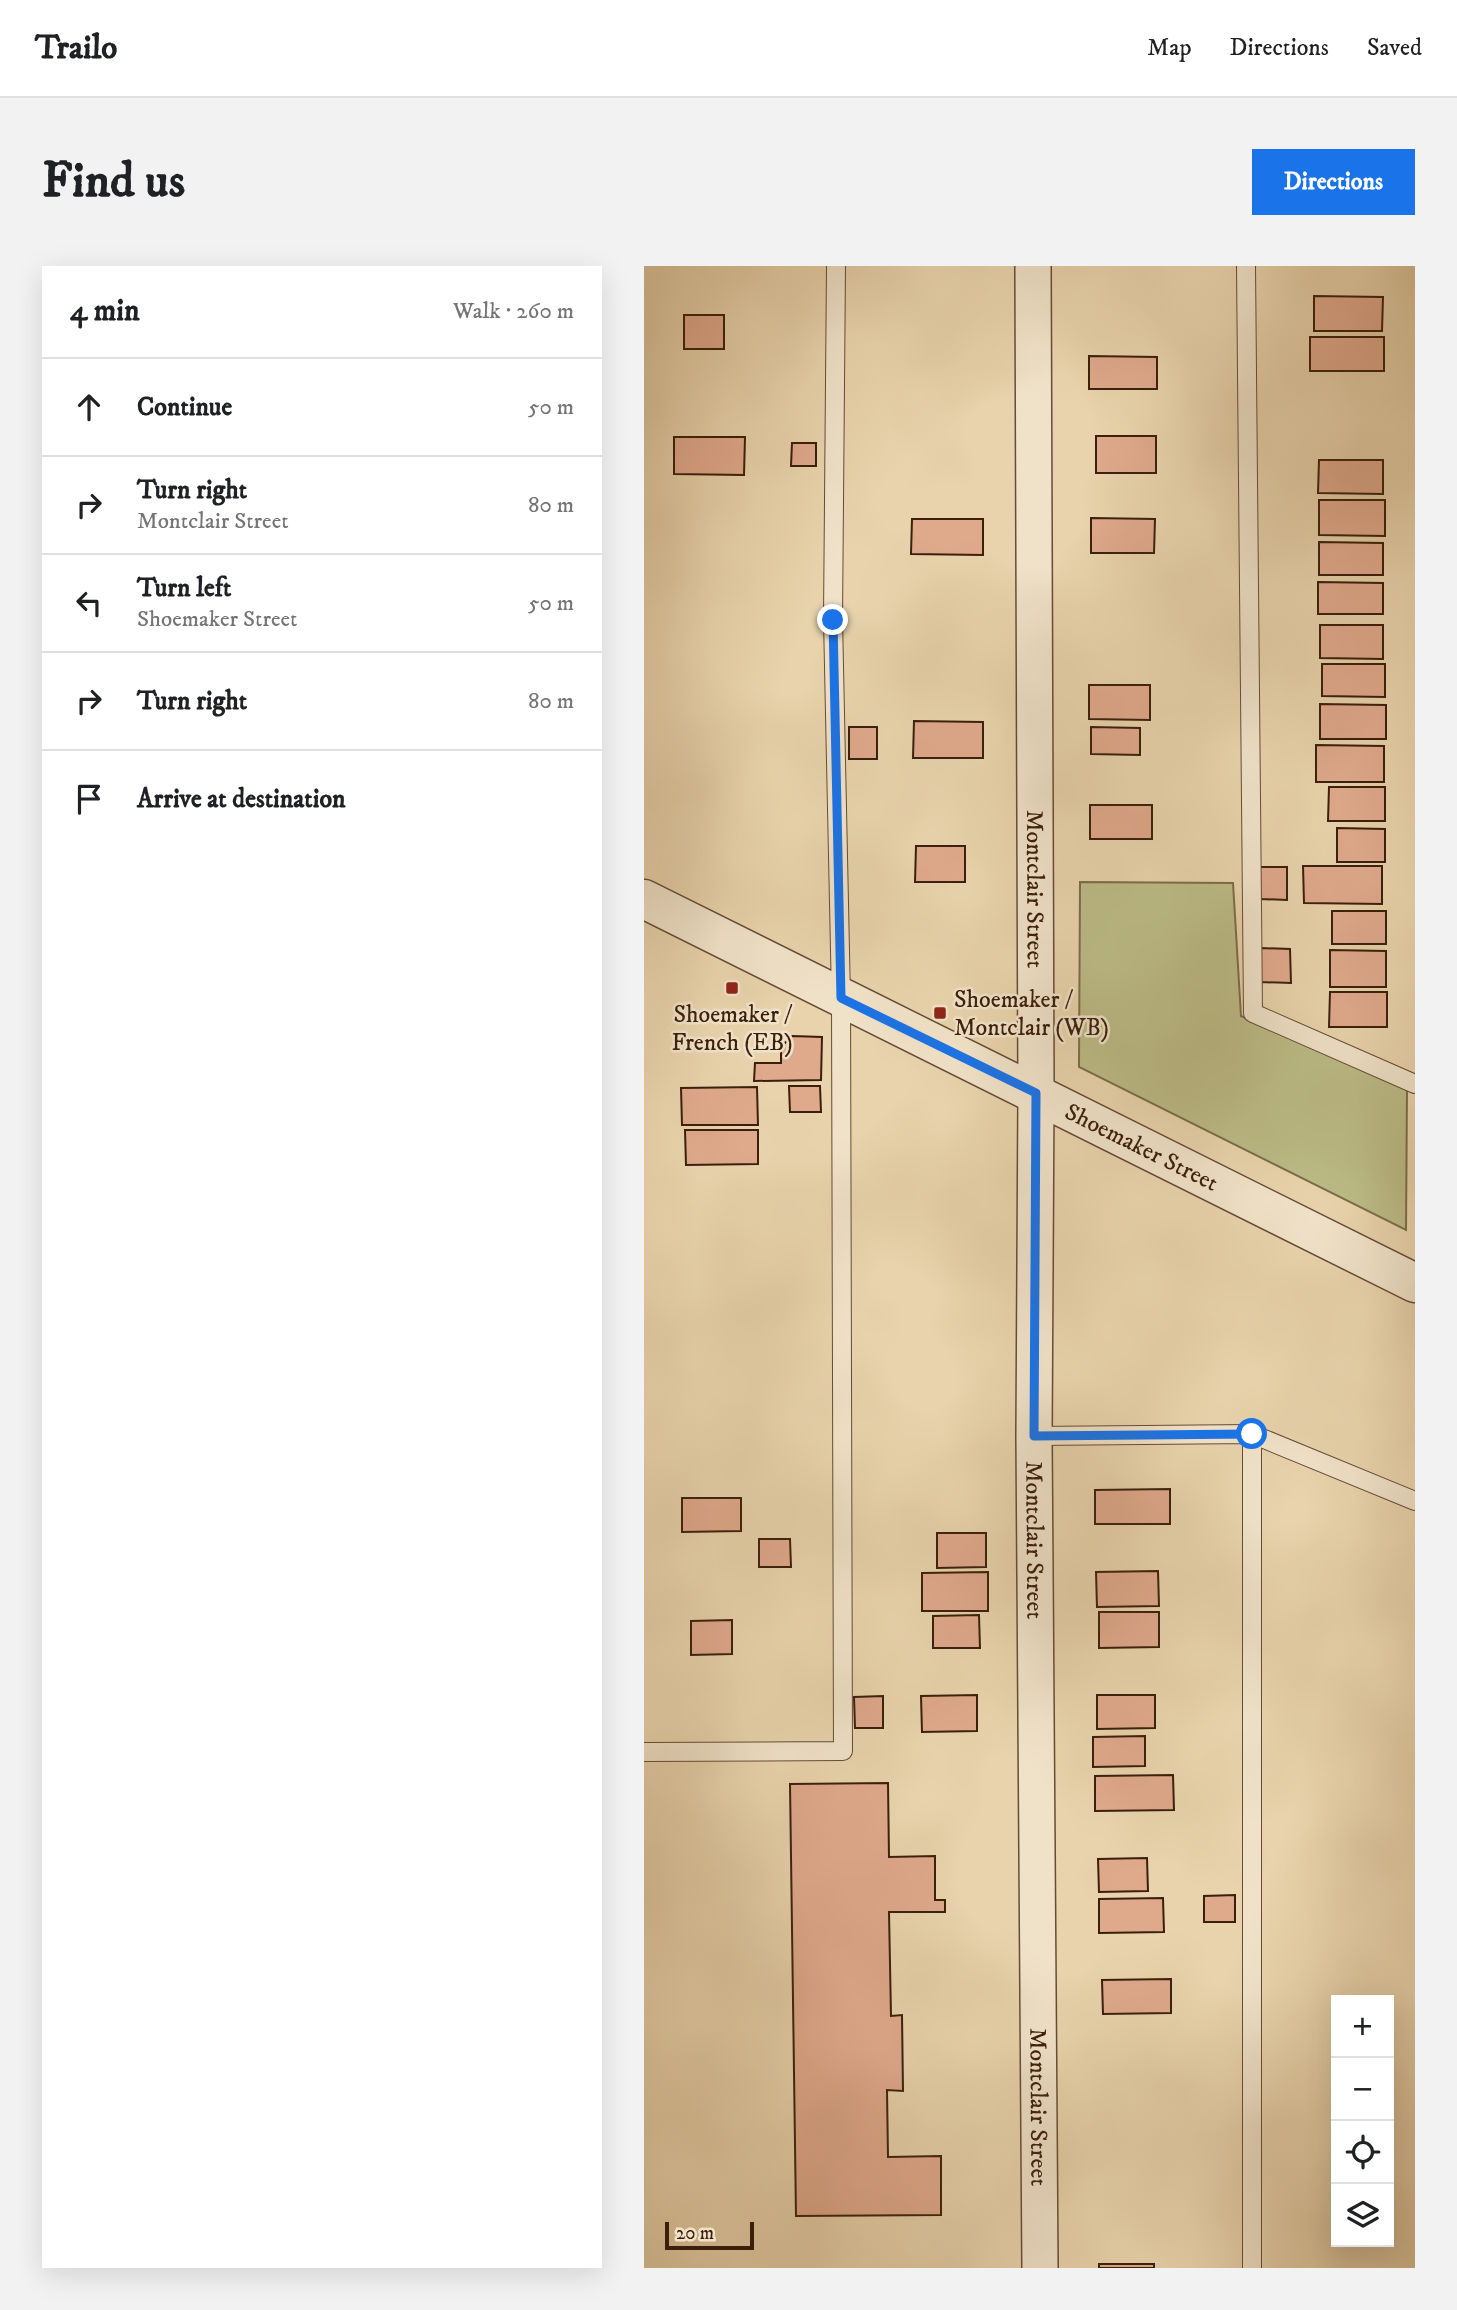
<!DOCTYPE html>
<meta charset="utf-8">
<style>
body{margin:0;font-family:"IM FELL DW Pica",serif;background:#f2f2f2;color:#202124}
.controls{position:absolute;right:21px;bottom:21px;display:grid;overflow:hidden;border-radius:0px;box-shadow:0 7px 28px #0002}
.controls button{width:63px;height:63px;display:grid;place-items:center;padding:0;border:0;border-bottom:2px solid #e0e0e0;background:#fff;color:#202124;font:35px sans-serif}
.scale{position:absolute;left:21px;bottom:18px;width:89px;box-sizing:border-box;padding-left:7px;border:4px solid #3b1f0c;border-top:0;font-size:19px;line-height:24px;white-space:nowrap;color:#3b1f0c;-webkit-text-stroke:5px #f0e2c9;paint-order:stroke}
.stop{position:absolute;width:21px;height:21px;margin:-16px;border:5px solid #1a73e8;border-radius:50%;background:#fff}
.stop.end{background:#1a73e8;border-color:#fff;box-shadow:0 2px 7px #0008}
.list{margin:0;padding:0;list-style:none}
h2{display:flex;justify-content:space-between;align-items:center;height:91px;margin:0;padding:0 28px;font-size:30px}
h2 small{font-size:23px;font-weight:400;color:#757577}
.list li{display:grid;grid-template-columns:46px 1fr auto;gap:21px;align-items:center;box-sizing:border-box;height:98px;padding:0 28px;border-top:2px solid #e0e0e0}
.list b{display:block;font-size:26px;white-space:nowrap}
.list p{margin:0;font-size:23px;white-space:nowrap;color:#757577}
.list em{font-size:23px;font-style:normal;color:#757577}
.icon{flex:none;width:38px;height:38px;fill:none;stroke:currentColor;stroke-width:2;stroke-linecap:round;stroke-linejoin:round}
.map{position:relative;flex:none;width:771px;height:2002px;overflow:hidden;border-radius:0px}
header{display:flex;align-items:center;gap:42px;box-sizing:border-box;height:98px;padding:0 35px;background:#fff;border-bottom:2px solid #e0e0e0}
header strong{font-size:33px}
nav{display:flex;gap:38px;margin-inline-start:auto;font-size:24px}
.intro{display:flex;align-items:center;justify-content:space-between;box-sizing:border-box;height:168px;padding:0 42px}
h1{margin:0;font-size:49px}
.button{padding:18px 32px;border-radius:0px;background:#1a73e8;color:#fff;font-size:24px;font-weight:700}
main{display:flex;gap:42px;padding:0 42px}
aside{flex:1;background:#fff;border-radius:0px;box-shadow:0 7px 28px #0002}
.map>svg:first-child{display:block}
.grass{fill:#bbbb86;stroke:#7b6d49;stroke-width:2}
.building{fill:#dfa98c;stroke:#3b1f0c;stroke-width:2}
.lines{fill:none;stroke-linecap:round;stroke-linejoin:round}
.service-casing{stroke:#664c34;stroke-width:20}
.minor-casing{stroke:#664c34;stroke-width:38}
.tertiary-casing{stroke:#664c34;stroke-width:41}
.service{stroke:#f0e2c9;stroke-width:18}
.minor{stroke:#f0e2c9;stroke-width:35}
.tertiary{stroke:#f0e2c9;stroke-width:38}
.route{stroke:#1a73e8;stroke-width:9}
.poi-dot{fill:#8f2418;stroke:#f0e2c9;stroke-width:2.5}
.labels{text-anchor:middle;stroke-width:5;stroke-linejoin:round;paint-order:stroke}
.street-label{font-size:24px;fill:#3b1f0c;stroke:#f0e2c9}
.poi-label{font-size:24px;fill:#3b1f0c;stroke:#f0e2c9;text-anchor:start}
</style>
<header>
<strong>Trailo</strong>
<nav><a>Map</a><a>Directions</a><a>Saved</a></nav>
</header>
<div class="intro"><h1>Find us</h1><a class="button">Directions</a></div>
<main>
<aside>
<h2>4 min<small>Walk · 260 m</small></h2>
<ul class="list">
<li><svg class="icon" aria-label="ahead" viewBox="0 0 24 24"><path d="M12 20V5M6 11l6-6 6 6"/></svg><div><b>Continue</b></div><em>50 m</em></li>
<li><svg class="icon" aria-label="right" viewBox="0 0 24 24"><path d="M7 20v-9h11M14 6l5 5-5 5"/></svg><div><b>Turn right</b><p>Montclair Street</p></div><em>80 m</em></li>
<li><svg class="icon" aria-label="left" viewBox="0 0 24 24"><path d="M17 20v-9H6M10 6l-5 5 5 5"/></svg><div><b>Turn left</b><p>Shoemaker Street</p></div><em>50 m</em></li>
<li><svg class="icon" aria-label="right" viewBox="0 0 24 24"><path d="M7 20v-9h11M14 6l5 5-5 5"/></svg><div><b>Turn right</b></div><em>80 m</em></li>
<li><svg class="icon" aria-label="arrive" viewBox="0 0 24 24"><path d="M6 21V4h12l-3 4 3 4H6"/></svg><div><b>Arrive at destination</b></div></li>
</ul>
</aside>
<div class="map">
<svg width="771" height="2002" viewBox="0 0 771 2002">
<rect width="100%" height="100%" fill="#e8d3ac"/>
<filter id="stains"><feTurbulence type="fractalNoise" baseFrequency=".00286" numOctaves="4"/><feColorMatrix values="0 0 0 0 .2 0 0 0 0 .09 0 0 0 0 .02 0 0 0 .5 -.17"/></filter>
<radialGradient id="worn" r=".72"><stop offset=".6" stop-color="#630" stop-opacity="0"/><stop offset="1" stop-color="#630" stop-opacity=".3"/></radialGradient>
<!-- grass -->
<path class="grass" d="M436 616 589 617 597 750 763 823 762 964 435 801Z"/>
<!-- building -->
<path class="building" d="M670 30 739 31 738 65H670Z
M40 49H80V83H40Z
M666 71H740V105H666Z
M445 90 513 91V123H445Z
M452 170H512V207H452Z
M30 171H101L100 209 30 208Z
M148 177H172V200H147Z
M675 194H739V228L674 227Z
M675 234H741V270L675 269Z
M447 252 511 253 510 287H447Z
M268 253H339V289L267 288Z
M675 276 739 277V309H675Z
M674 316 739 317V348H674Z
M676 359H739V393L676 392Z
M678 398H741V431L678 430Z
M445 419H506V454L445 453Z
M676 438 742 439V473H676Z
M270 455 339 456V492H269Z
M205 461H233V493H205Z
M447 461 496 462V489L447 488Z
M672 479 740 480V516H672Z
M685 521H741V555H684Z
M446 539H508V573H446Z
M693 562 741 563V596H693Z
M272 580H321V616H271Z
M659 600H738V638L660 637Z
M616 601H643V634L616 633Z
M688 645H742V678H688Z
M616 682 646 683 647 717 616 716Z
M686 684 742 685V721H686Z
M686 726H743V761H685Z
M148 770 178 771 177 814 110 815 111 797H137V781Z
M145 820H176L177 846H146Z
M113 821 114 859H38L37 822Z
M41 864H114V898L42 899Z
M526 1223V1258H451V1224Z
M38 1232H97V1265L38 1266Z
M293 1267H342V1301L293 1302Z
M115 1273H146L147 1301H115Z
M514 1305 515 1340 453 1341 452 1306Z
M344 1306V1345H278V1307Z
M455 1346H515V1381L455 1382Z
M335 1349 336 1382H289V1350Z
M88 1354V1388L47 1389V1355Z
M333 1429V1465L278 1466 277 1430Z
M453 1429H511V1462L453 1463Z
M239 1430V1462H211L210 1431Z
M501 1470V1500L449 1501V1471Z
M529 1509 530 1544 451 1545V1510Z
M244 1517 245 1591 291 1590V1634H301V1646H245L247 1750 258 1749 259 1825 243 1824 244 1891 297 1890V1949L152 1950 146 1518Z
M503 1592 504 1625 455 1626 454 1593Z
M591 1629V1656H560V1630Z
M519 1632 520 1666 455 1667V1633Z
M527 1713V1747L459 1748 458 1714Z
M455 1998H510V2002H455Z"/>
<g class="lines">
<!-- service casing -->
<g class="service-casing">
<path id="service" d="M602 0 609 747 771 818
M390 1170 608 1168 771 1235
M0 1486 199 1485 197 732 189 353 192 0
M608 2002V1168"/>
</g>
<!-- minor casing -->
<g class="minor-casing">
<g id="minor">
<path id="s1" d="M389 0 392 827 390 1170 396 2002"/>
</g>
</g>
<!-- tertiary casing -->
<g class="tertiary-casing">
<g id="tertiary">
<path id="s2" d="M0 633 771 1017"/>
</g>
</g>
<!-- service -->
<use href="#service" class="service"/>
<!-- minor -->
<use href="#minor" class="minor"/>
<!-- tertiary -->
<use href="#tertiary" class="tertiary"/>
</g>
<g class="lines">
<!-- route -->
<path class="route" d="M189 354 197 732 392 827 390 1170 608 1168"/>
</g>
<!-- markers -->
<g class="poi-dot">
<rect x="81" y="715" width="14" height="14" rx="3.5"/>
<rect x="289" y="740" width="14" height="14" rx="3.5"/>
</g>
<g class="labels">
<!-- street labels -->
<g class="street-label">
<text dy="8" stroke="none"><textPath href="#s1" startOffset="623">Montclair Street</textPath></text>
<text dy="8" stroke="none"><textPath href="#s2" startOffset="556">Shoemaker Street</textPath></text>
<text dy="8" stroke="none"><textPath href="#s1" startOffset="1274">Montclair Street</textPath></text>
<text dy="8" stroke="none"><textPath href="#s1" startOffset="1841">Montclair Street</textPath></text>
</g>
<!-- poi labels -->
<g class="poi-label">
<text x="310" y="741">Shoemaker /<tspan x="310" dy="28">Montclair (WB)</tspan></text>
<text x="88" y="756" text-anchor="middle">Shoemaker /<tspan x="88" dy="28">French (EB)</tspan></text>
</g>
</g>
<rect width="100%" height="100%" filter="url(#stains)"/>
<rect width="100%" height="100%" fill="url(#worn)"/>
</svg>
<div class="controls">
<button>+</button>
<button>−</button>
<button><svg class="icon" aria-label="locate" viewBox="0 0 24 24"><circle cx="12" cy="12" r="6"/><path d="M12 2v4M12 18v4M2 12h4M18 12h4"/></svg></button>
<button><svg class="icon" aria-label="layers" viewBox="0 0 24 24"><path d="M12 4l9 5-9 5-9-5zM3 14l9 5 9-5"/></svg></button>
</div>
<div class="scale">20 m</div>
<div class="stop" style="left:608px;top:1168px"></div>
<div class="stop end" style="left:189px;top:354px"></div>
</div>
</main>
